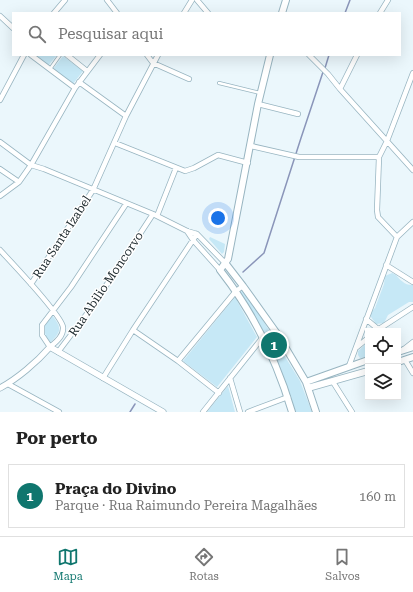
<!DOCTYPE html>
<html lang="pt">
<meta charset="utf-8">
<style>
body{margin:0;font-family:"Roboto Serif",serif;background:#f2f2f2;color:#222}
.controls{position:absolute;right:12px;bottom:12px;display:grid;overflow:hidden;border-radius:0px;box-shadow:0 4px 16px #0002}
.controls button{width:36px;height:36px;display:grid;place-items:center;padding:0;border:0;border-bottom:1px solid #e0e0e0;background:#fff;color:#222;font:20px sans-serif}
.you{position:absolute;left:218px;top:218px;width:14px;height:14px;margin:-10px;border:3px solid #fff;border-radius:50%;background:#1a73e8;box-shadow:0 0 0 6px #1a73e833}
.badge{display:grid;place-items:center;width:26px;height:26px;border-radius:50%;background:#0f766e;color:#fff;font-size:13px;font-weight:700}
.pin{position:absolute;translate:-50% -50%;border:2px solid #fff;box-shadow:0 1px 4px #0006}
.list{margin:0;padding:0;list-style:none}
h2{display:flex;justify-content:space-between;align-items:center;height:52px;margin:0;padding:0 16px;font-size:17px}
h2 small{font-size:13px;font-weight:400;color:#767676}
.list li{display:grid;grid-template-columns:26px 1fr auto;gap:12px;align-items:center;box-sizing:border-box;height:64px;margin:0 8px 8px;padding:0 8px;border:1px solid #e0e0e0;border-radius:0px}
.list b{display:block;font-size:15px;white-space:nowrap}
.list p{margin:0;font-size:13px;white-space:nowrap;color:#767676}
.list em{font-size:13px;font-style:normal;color:#767676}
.icon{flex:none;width:22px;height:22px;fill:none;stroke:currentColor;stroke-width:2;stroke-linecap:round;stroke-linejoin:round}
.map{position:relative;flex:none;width:413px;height:412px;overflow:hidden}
.search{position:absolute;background:#fff;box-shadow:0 4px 16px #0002;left:12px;right:12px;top:12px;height:44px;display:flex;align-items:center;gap:10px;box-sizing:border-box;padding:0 14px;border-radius:0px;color:#767676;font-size:15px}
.sheet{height:124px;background:#fff}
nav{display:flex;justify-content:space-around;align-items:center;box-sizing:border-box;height:56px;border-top:1px solid #e0e0e0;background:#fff;font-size:11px;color:#767676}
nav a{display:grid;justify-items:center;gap:2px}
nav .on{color:#0f766e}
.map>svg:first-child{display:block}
.green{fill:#c6e8f6}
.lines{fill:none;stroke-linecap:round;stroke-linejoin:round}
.stream{stroke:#8a95b9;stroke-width:1.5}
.service-casing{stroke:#98b5c1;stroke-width:4}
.minor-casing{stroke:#98b5c1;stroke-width:6}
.tertiary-casing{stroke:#98b5c1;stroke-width:7}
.secondary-casing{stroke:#98b5c1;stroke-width:8}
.service{stroke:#fff;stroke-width:2.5}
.minor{stroke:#fff;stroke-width:4.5}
.tertiary{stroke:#fff;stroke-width:5.5}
.secondary{stroke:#fff;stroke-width:6}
.labels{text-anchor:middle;stroke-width:3;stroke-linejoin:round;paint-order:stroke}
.street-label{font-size:12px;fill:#212d31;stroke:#fff}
</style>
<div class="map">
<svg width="413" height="412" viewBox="0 0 413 412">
<rect width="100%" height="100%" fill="#ebf7fc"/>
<!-- green -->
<path class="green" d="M35 55H57L48 66Z
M63 56 83 71 73 84 53 69Z
M210 237 225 244 224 252 222 254 209 239Z
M392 273 396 275C400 280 406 286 413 285V302H409L388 315 384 323 376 324 371 317V312L375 308 384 284 385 276Z
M242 290 245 291 300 381 312 412H296L273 356 240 294Z
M235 297 257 337 217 387 183 361Z
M52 315C62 328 62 331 50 343 42 332 43 325 52 315Z
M368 342V357L360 358 358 355V351Z
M228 386 235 412H207Z"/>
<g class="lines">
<!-- stream -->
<path class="stream" d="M345 13 350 0
M325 68 329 55
M243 272 264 253 301 138 323 72
M130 412 135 404"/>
<!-- service casing -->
<g class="service-casing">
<path id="service" d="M50 69 60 55
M219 83 260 93"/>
</g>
<!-- minor casing -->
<g class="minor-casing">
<path id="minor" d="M107 0 117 13
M197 0 208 13
M54 13 65 0
M184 13 192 0
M380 13 388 0
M0 16 13 28
M31 55 75 88
M67 55 87 71
M147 55 153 63 189 79
M309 55 328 74 340 89 413 170
M79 82 126 116
M340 89 357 55
M0 100 24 55
M258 104 298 114
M0 142 31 165 44 169 153 214 187 231 197 234 226 264
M115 143 185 171 194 168 218 155 248 163
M251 146 299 157H379
M0 169 19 182
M0 196 19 182 31 165 75 88 100 55
M157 216 176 168
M187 231 193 240 220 270
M397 237 378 217 377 210 379 157 387 141 413 73
M0 250C11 262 61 314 63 327 64 336 56 342 50 347L42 335V325L71 287 126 204
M386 265 413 282
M31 284 93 190 126 116 158 55
M366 319 378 329
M133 330 178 361
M376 331 413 307
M357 347 368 338
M404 349 413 342
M58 352 92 307 153 214
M405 360 413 373
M349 366 397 237 413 222
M103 378 133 330 197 234
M230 378 240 412
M333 382 352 412
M8 384 59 412
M219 393 178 361 236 291 243 286
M203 412 263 337
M248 412 288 397"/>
</g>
<!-- tertiary casing -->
<g class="tertiary-casing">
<path id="tertiary" d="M0 388C17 379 37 362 50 347L163 412"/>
</g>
<!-- secondary casing -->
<g class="secondary-casing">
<path id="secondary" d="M282 13 286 0
M270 55 258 104 228 259 220 270C253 312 277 361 292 412
M226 264 243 286 278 335 306 382 316 412
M398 352 413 347
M398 362 413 357
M306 382 368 360
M308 388 368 371"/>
</g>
<!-- service -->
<use href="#service" class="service"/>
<!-- minor -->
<use href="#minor" class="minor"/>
<!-- tertiary -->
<use href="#tertiary" class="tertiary"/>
<!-- secondary -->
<use href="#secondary" class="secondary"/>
</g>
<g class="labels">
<!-- street labels -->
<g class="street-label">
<text transform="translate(62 237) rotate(-57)" y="4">Rua Santa Izabel</text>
<text transform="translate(106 284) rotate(-56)" y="4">Rua Abilio Moncorvo</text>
</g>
</g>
</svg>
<div class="controls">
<button><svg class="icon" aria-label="locate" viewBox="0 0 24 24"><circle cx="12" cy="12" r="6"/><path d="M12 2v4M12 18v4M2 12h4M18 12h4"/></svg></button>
<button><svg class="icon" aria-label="layers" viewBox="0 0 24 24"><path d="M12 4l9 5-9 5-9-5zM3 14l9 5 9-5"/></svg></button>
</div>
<div class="you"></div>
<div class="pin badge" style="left:274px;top:345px">1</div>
<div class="search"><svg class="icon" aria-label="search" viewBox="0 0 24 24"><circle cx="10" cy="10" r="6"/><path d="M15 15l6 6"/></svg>Pesquisar aqui</div>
</div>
<section class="sheet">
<h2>Por perto<small></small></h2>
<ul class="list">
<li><span class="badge">1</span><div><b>Praça do Divino</b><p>Parque · Rua Raimundo Pereira Magalhães</p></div><em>160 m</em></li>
</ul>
</section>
<nav>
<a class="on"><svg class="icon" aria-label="map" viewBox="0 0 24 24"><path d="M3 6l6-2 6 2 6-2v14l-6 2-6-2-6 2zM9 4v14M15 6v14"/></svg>Mapa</a>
<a><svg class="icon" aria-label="directions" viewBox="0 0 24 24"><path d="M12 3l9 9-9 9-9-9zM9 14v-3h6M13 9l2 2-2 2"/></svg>Rotas</a>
<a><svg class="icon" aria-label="saved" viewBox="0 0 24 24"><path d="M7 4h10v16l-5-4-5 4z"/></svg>Salvos</a>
</nav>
